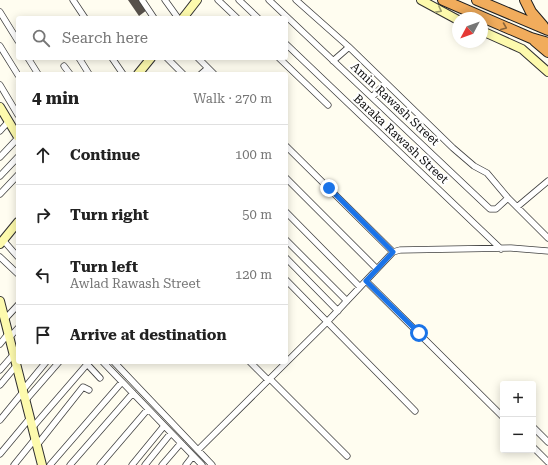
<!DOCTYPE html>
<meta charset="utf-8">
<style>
body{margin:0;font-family:"Roboto Serif",serif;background:#f2f2f2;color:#222}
.controls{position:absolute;right:12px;bottom:12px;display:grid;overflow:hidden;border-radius:4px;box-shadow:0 2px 10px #0003}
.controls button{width:36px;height:36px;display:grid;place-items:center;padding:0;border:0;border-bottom:1px solid #e0e0e0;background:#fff;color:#222;font:20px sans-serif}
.compass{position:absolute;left:452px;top:12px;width:36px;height:36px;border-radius:50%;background:#fff;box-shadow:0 2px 10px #0003;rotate:229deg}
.stop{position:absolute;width:12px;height:12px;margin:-9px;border:3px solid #1a73e8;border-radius:50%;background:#fff}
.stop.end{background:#1a73e8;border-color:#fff;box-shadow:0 1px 4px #0008}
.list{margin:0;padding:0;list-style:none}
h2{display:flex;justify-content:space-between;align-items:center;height:52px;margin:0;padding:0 16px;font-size:17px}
h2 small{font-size:13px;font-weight:400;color:#767676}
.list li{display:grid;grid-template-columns:26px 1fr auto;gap:12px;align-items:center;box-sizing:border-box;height:60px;padding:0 16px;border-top:1px solid #e0e0e0}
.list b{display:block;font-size:15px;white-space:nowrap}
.list p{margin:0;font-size:13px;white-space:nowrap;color:#767676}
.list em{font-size:13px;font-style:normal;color:#767676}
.icon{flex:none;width:22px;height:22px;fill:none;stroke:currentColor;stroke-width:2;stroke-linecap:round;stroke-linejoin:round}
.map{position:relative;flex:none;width:548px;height:465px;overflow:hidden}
.search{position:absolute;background:#fff;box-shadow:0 2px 10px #0003;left:16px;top:16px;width:272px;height:44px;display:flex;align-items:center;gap:10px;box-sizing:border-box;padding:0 14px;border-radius:4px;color:#767676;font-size:15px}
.panel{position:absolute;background:#fff;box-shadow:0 2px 10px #0003;left:16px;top:72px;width:272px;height:292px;border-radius:4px}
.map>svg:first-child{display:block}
.building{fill:#57514b}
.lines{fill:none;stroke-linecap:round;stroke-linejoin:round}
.street-casing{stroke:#414141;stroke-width:7}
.secondary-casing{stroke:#303030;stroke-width:10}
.highway-casing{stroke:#1f1f1f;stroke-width:12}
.street{stroke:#fff;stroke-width:5.5}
.secondary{stroke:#fdfaad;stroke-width:8}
.highway{stroke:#f1ac5c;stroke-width:10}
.oneway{stroke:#9d9c6d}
.oneway2{stroke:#8b6539}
.route{stroke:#1a73e8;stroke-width:5}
.labels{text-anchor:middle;stroke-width:4;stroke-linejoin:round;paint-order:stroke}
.street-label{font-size:12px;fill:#0e0e0e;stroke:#fff}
</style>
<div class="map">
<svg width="548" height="465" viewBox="0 0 548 465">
<rect width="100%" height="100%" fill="#fffdf0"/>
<!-- building -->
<path class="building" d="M128 0H139L147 10 139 16Z"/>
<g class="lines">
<!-- street casing -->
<g class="street-casing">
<path id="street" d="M73 0 85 18
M142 0 154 18
M165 0 178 18
M218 0 237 18
M239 0 258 18
M269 0 490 209H496L508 198
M296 0 349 47 453 148 474 166 487 173 508 198 548 238
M0 12 18 41
M286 44 501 249
M0 46 18 75
M28 58 38 74
M79 58 89 74
M112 58 123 74
M167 58 183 74
M198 58 214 74
M279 58 328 105
M333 61 349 47
M64 66 70 74
M201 74 208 68
M0 85 18 115
M372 97 386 83
M0 131 9 121
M286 146 393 252
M0 157 18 138
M0 176 18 157
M286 178 377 269
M0 194 18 175
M517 207 548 181
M286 212 360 287
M3 240 18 257
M286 240 347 301
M0 257 18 274
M286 258 338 311
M286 280 415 411
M366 281 503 417
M5 319 18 305
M9 338 18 328
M0 344 8 334
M103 362 202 465
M114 362 212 465
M250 362 268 380
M87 364 100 378
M0 370 13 355
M270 379 347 456
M0 385 16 366
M23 390 46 362
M25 401 59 362
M0 420 23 392
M533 427 548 442
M32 428 89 362
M37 445 83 387 89 390
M533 447 548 462
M198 450 327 322 393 252 400 250 511 248 548 251
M0 454 30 418
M14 465 35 439
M50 465 122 382
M70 465 133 393
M100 465 148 409
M132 465 164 426
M145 465 171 433
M162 465 181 443
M186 465 193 456"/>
</g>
<!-- secondary casing -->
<g class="secondary-casing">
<path id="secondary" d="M421 0 458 20
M183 18 197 0
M482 31 522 49 548 72
M138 74 151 58
M0 107 18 137
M0 244 18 222
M0 301 42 465"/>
</g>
<!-- highway casing -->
<g class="highway-casing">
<path id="highway" d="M443 0 531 38 548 43
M477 0 548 30
M525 0 531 12 543 26
M535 41 548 52"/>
</g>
<!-- street -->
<use href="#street" class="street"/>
<!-- secondary -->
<use href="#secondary" class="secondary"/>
<!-- highway -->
<use href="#highway" class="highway"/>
</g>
<!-- one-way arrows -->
<defs><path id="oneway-chevron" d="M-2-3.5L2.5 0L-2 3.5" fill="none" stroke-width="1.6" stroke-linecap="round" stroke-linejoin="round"/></defs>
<use class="oneway" href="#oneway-chevron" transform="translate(439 10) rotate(28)"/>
<use class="oneway2" href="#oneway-chevron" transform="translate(504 27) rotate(22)"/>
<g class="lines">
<!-- route -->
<path class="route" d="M329 188 393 252 366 281 419 333"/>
</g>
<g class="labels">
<!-- street labels -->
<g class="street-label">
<text transform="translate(395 104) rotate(43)" y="4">Amin Rawash Street</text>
<text transform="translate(401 139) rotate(43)" y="4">Baraka Rawash Street</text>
</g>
</g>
</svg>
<div class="controls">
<button>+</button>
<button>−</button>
</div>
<svg class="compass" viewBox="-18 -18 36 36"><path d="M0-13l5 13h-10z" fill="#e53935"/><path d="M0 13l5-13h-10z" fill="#767676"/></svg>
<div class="stop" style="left:419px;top:333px"></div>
<div class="stop end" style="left:329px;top:188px"></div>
<div class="search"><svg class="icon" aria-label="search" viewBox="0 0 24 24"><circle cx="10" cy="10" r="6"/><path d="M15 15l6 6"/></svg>Search here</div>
<section class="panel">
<h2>4 min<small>Walk · 270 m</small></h2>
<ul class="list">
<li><svg class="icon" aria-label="ahead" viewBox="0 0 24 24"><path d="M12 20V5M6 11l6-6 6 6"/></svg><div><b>Continue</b></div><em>100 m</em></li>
<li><svg class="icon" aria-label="right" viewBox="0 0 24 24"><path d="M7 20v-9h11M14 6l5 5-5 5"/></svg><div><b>Turn right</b></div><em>50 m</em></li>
<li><svg class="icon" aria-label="left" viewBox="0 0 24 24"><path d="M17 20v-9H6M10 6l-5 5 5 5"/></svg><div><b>Turn left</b><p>Awlad Rawash Street</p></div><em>120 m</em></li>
<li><svg class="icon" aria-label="arrive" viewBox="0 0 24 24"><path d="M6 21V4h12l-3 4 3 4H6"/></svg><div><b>Arrive at destination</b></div></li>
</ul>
</section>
</div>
